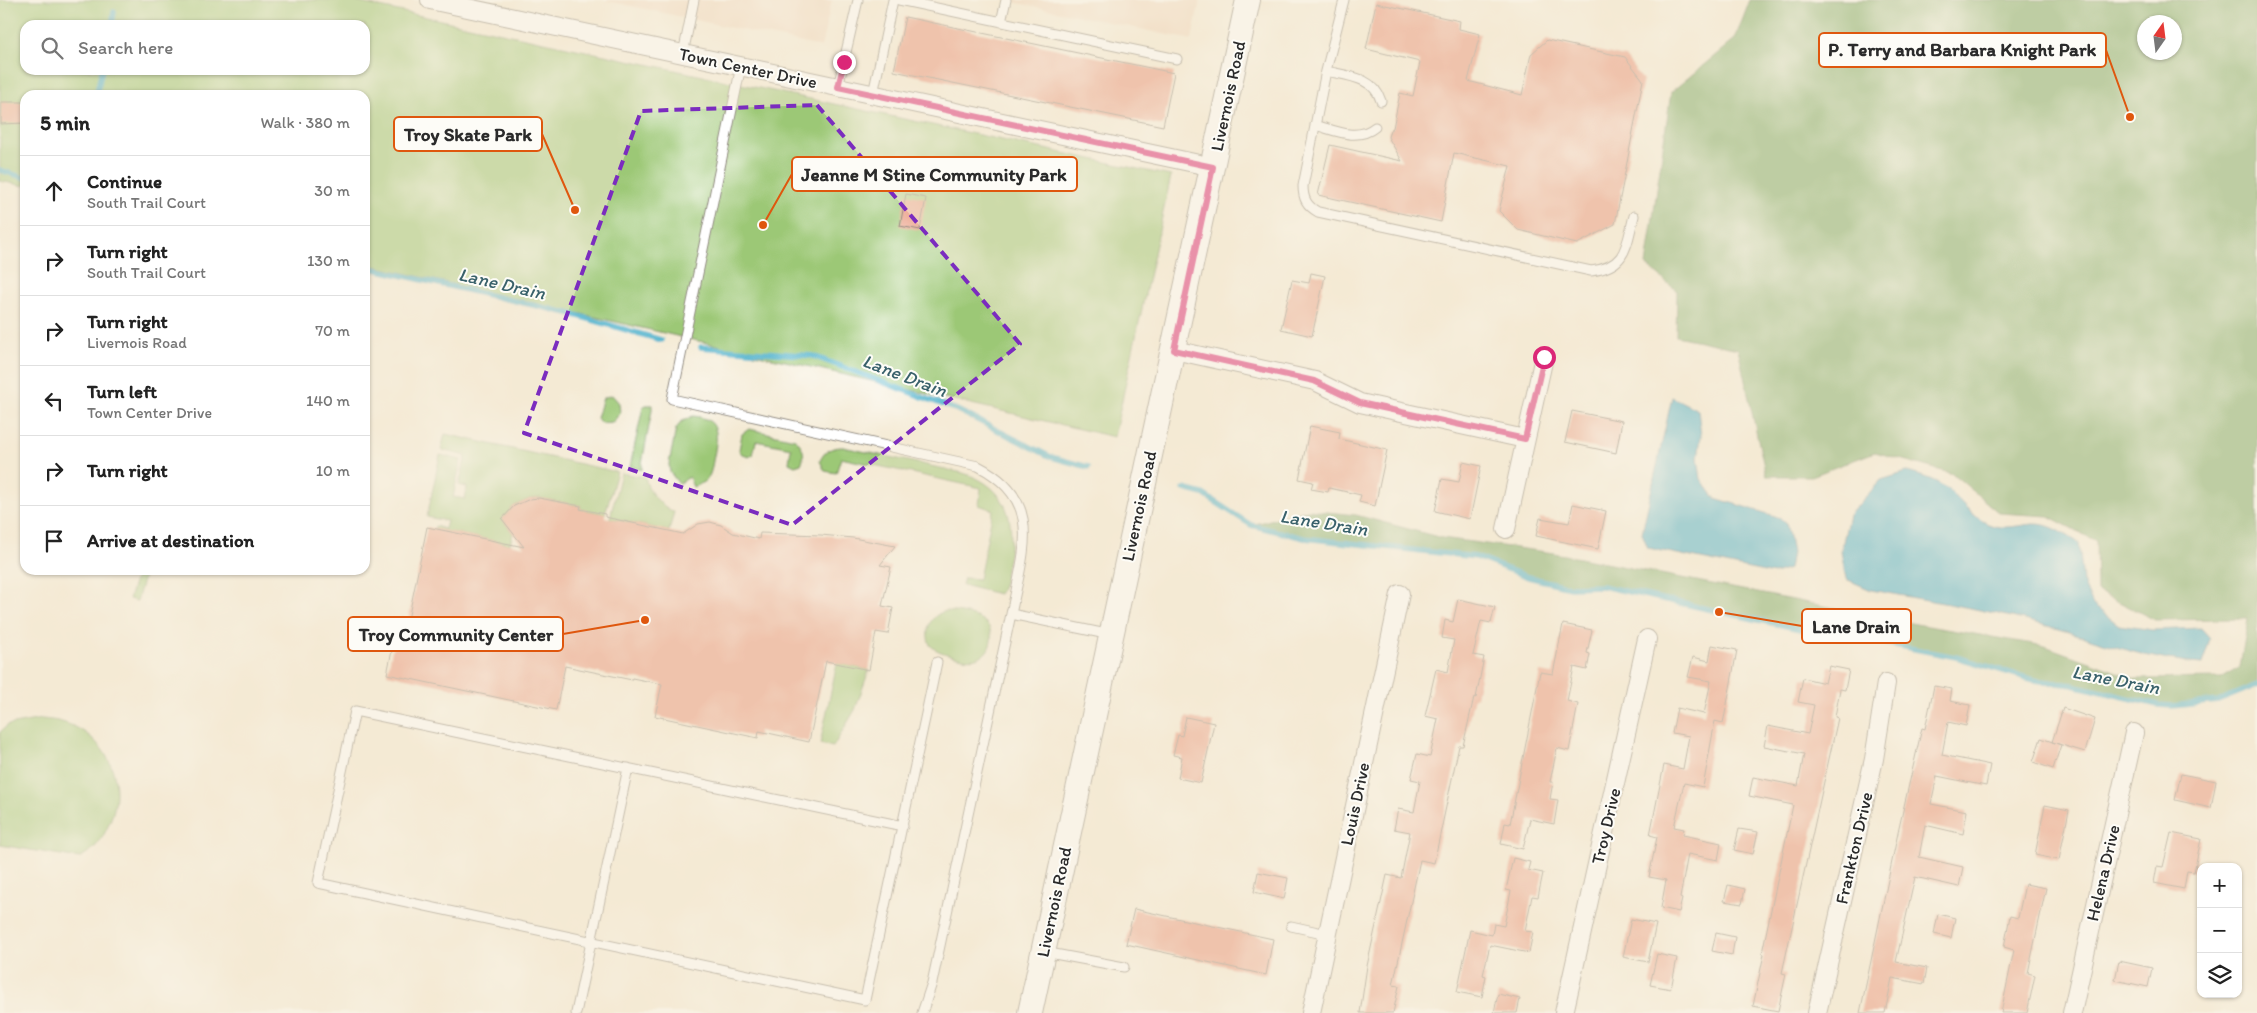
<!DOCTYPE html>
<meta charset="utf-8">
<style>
body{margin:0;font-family:Itim,sans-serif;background:#f2f2f2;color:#222}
.controls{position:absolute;right:15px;bottom:15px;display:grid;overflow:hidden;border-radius:10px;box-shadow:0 1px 4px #0004}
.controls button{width:45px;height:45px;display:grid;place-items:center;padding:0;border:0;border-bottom:1px solid #e0e0e0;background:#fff;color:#222;font:25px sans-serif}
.compass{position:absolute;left:2137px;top:15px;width:45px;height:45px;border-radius:50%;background:#fff;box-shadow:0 1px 4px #0004;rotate:14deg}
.stop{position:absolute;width:15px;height:15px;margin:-11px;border:4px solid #db2777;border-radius:50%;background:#fff}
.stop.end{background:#db2777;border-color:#fff;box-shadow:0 1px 5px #0008}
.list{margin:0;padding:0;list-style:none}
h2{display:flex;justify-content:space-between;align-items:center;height:65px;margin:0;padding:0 20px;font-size:21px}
h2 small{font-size:16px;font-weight:400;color:#767676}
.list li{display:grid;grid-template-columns:32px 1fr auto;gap:15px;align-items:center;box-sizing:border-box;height:70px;padding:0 20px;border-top:1px solid #e0e0e0}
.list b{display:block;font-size:19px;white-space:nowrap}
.list p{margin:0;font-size:16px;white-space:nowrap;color:#767676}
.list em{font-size:16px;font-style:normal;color:#767676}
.icon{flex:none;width:28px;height:28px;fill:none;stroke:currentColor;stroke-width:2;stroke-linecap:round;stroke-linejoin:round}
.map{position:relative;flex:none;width:2257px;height:1013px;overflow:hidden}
.search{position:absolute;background:#fff;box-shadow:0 1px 4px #0004;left:20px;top:20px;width:350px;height:55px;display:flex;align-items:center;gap:12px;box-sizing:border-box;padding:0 18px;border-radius:15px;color:#767676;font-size:19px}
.panel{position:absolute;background:#fff;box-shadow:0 1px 4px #0004;left:20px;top:90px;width:350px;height:485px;border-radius:15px}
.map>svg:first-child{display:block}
.built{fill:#f0d6bc}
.green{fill:#9cc876;stroke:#647a50;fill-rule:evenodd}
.forest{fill:#7dac67;stroke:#546c49;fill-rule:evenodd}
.water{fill:#4db1cc;stroke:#3c6e7c}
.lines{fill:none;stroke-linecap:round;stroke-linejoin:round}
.stream{stroke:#4db1cc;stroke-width:5.5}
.building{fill:#e9957d}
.service-casing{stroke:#908a80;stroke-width:11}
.minor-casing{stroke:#908a80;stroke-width:20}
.secondary-casing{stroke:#908a80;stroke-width:26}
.service{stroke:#fff;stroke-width:9}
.minor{stroke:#fff;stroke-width:18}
.secondary{stroke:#fff;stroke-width:24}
.route{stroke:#db2777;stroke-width:6}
.marked{fill:none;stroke:#7b2cbf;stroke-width:4;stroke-dasharray:10 6;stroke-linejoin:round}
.labels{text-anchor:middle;stroke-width:4;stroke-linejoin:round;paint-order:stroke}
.street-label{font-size:18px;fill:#2b2b2b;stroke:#fdfcf7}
.water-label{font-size:19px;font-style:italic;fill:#39616b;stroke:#fdfcf7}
.leader{fill:none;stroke:#df570e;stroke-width:2}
.callout-dot{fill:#df570e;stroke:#fdfcf7;stroke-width:2}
.callout{fill:#fdfcf7;stroke:#df570e;stroke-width:2}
.callout-label{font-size:19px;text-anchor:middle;font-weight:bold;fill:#2b2b2b}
</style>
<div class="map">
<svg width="2257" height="1013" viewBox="0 0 2257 1013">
<rect width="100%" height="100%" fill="#fdfcf7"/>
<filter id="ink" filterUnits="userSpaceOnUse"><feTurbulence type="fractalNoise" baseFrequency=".02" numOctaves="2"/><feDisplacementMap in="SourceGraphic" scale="10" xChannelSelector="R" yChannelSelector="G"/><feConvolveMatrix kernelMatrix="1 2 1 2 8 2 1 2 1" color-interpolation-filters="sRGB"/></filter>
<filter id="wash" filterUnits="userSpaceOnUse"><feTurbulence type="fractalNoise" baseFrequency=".0096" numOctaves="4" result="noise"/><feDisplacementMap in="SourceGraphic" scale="20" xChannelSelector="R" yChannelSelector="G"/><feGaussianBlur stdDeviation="1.12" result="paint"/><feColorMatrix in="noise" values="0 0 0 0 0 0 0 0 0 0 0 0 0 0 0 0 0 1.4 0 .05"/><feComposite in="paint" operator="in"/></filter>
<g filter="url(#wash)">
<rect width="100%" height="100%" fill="#f4ead4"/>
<!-- built -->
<path class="built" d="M603 0H832L821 47Z
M1004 0H1200L1192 40Z"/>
<!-- green -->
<path class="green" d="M0 0H347L1171 176 1114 437 365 264V95H25V186L0 181ZM25 25H365V70H25Z
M612 395 619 403 620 413 613 422 601 423 597 418 603 398Z
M646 405H652V410L642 463V470L630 467 643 407Z
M693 416C720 419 718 434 714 456 712 464 712 473 707 479 703 483 698 485 693 487L689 477 679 484 670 472 669 464 676 429 681 422Z
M749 429 795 439C803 446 806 454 801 464L795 466 789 463 791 448 756 441 753 455 748 457 742 454 739 450 742 434Z
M445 434 617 472 605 514 580 509 581 506 539 498 530 499 514 506 502 519 513 533 510 544 435 529V526L445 529 447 521 427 517 440 455 461 460 453 497 465 499 467 487 459 485 466 456 441 450Z
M843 447 963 473C1009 487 1017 522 1007 564 1005 574 1005 585 999 594L962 585 964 578 979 579 993 510 979 505 981 488 841 458 836 473 825 471 820 461C824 451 832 447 843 447Z
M621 473 645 477C648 493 660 505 674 512L669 531 610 518Z
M138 570H146L137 601 129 599Z
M946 611C958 612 978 615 986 623 995 632 992 651 981 656 972 661 963 658 954 656 945 653 937 652 930 645 924 630 930 615 946 611Z
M837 663 869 670 855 710 833 747 820 744Z
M42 719C49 720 58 720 65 723 107 736 127 782 110 821 102 841 97 848 79 858L0 845V732L8 725Z"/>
<!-- forest -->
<path class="forest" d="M1750 0H2257V685L2218 701 2172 706 2158 705 2073 685 2034 680 1956 657 1868 640 1829 636 1750 617 1602 586 1570 587 1556 585 1476 557 1304 538 1251 525 1308 510 1356 515 1442 538 1554 553 1916 624 2045 646 2136 679 2221 678 2240 667 2248 619 2155 620 2097 591 2096 541 2048 516 1999 513 1953 474 1875 452 1812 476H1766L1738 349 1676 336 1677 291 1646 265 1671 92 1735 39ZM2144 22H2174V52H2144Z"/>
<!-- water -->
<path class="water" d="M1672 397 1698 410 1701 436 1698 458 1701 479 1715 498 1775 516 1786 522 1792 552 1789 569 1774 574 1648 548 1642 533Z
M1907 472C1923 476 1940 481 1952 493 1965 505 1976 521 1994 526 2007 529 2020 525 2033 524 2050 523 2065 534 2079 543L2083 582 2093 605 2119 625 2152 630 2201 628 2210 638 2203 664C2143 661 2090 636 2032 622 1979 608 1924 600 1871 590L1846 579 1841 551 1849 515 1881 480Z"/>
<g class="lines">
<!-- stream -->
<path class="stream" d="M112 25 114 12
M96 95 102 70
M0 170 25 178
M365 267 572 314 661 340
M701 347 813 356 957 410 1051 457 1088 467
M1184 489 1203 494 1251 525 1304 538 1476 557 1528 577 1570 587 1602 586 1836 637 1868 640 1956 657 2034 680 2073 685 2158 705 2172 706 2218 701 2257 685"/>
</g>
<g id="blocks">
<!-- building -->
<path class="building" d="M1376 3 1460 21 1459 29 1480 34 1468 81 1522 95 1531 54 1547 40 1625 57 1643 80 1615 224 1577 244 1518 230 1499 211 1510 166 1454 153 1441 222 1318 195 1330 145 1402 161 1388 137 1390 130 1393 128 1400 93 1413 96 1420 62 1366 49Z
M905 17 1174 73 1163 126 894 71Z
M1 102H25V123L1 124Z
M906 194 926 198 920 230 900 226Z
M1311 273 1325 276 1312 336 1281 329 1292 280 1309 283Z
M1572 411 1622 421 1616 453 1565 442Z
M1310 426 1340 432 1339 439 1387 450 1375 506 1359 502 1361 495 1329 488 1328 492 1311 489 1313 482 1299 479Z
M1463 462 1481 466 1470 519 1435 511 1442 479 1459 482Z
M539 498 581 506 580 509 605 514V517L683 534 698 524 710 522 721 525 733 533 759 539 760 533 821 535 853 538 895 546 880 565 891 567 882 606 893 608 888 634 876 632 869 670 826 661 809 742 759 731 758 738 655 716 662 684 632 678V680L565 666 556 710 387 674 399 618 408 620 427 527 524 547 502 519 514 506 530 499Z
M1573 504 1606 511 1598 549 1536 536 1540 518 1569 523Z
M1458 599 1495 607 1491 623 1481 621 1473 655 1484 657 1476 698 1474 697 1463 746H1459L1434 863 1420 860 1393 985 1399 986 1393 1013H1360L1367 966 1387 875 1401 878 1410 832 1394 829 1398 809 1414 812 1420 781 1411 779 1417 754 1430 757 1438 719 1425 716 1436 669 1448 672 1454 640 1442 638 1445 620 1453 622Z
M1563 624 1592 630 1587 653 1590 654 1587 670 1574 667 1567 701 1578 704 1569 751 1557 748 1550 782H1553L1550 799 1558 800 1554 824 1530 819 1523 849 1501 844 1505 823 1510 824 1540 672 1553 674Z
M1712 645 1737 650 1727 704 1723 723 1715 721 1703 787 1684 783 1674 827 1684 829 1683 835 1721 843 1718 860 1688 854 1680 898 1682 899 1679 912 1661 908 1666 880 1649 877 1657 837 1650 835 1664 765 1683 769 1689 736 1672 733 1677 708 1704 714 1711 681 1688 677 1693 657 1709 661Z
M1829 666 1849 670 1845 690 1840 689 1835 717 1838 718 1782 973 1786 974 1778 1011 1753 1006 1764 954 1762 953 1793 805 1749 796 1753 777 1798 786 1804 754 1764 746 1768 726 1808 734 1814 705 1798 702 1803 678 1825 683Z
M1934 686 1952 689 1950 701 1970 705 1966 726 1948 722 1942 755 1990 765 1986 786 1937 776 1931 804 1967 811 1963 834 1925 825 1919 857 1963 867 1959 887 1915 877 1896 962 1927 968 1924 984 1892 978 1885 1013H1860L1899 828 1922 728 1925 729Z
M2063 708 2095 719 2085 752 2052 742Z
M1186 717 1214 723 1201 783 1178 778 1182 757 1173 755 1178 735 1182 736Z
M2041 738 2061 745 2053 769 2033 762Z
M2181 774 2216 781 2211 808 2175 800Z
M2045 805 2069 810 2059 860 2035 855Z
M1739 829 1758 832 1753 854 1734 850Z
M2171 833 2201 839 2194 872 2187 871 2184 889 2154 883 2157 866 2163 867Z
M1513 858 1530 862 1528 870 1543 873 1538 897 1532 896 1525 931 1533 932 1529 953 1490 945 1483 975 1486 976 1482 997 1457 992 1470 930 1492 935 1494 924 1504 926 1511 891 1506 890Z
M1258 872 1288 878 1284 899 1254 892Z
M2025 884 2046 888 2028 973 2035 975 2027 1013H2001L2014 950 2004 947 2010 916 2018 918Z
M1728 885 1745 889 1742 904 1724 901Z
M1134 909 1273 939 1266 975 1126 944Z
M1938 914 1955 918 1951 938 1934 934Z
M1631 919 1656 924 1648 962 1623 957Z
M1716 933 1735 937 1732 955 1712 951Z
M1657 954 1677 958 1671 989 1650 985Z
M2119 961 2152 968 2148 987 2115 980Z
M1498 994 1520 999 1517 1013H1494Z"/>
</g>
</g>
<g filter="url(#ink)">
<use href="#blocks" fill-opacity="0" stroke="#908a80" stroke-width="1"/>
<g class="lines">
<!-- service casing -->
<g class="service-casing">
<path id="service" d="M899 0 1177 59
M1344 0 1326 71 1303 186C1303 199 1307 206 1318 212L1591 271C1627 267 1626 246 1634 216
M1001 22 1006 0
M683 54 694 0
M741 66 672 399 978 466C1040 498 1026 543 1014 600L932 983 922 1013
M1326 71C1348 76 1374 77 1381 101
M838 87 858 0
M873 94 893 0
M1315 125C1334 130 1357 142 1375 127
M1011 614 1111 635
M903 826 355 711 318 883 865 1000 937 662
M1291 926 1327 934
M1044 952 1124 967
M576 1013 628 768"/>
</g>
<!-- minor casing -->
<g class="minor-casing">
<path id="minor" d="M430 0 1213 167
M1174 350 1315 381 1360 403 1525 439
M1506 529 1544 357
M1311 1013 1400 594
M1564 1013 1647 639
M1817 1013 1874 759 1886 683
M2072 1013 2134 733"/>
</g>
<!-- secondary casing -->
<g class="secondary-casing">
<path id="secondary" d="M1030 1013 1248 0"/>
</g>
<!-- service -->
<use href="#service" class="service"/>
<!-- minor -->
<use href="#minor" class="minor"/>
<!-- secondary -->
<use href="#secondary" class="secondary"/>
</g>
</g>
<g class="lines" filter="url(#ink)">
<!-- route -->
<path class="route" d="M844 62 838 87 1213 167 1174 350 1314 381 1360 403 1525 439 1544 357"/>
</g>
<!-- marked area -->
<path d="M0 0H2257V1013H0ZM817 105 1020 344 792 525 524 433 641 111Z" fill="#f4ead4" fill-opacity=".55" fill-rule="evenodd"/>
<path class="marked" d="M817 105 1020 344 792 525 524 433 641 111Z"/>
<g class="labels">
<!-- street labels -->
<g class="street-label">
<text transform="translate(748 68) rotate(12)" y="6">Town Center Drive</text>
<text transform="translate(1228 96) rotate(-78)" y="6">Livernois Road</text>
<text transform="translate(1139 506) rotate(-78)" y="6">Livernois Road</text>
<text transform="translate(1355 804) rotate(-78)" y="6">Louis Drive</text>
<text transform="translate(1606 826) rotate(-77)" y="6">Troy Drive</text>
<text transform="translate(1854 848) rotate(-77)" y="6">Frankton Drive</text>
<text transform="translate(2103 873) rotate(-77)" y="6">Helena Drive</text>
<text transform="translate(1054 902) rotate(-78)" y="6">Livernois Road</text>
</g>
<!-- water labels -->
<g class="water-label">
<text transform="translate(502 283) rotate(13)" y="7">Lane Drain</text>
<text transform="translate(905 375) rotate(21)" y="7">Lane Drain</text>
<text transform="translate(1324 522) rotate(9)" y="7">Lane Drain</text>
<text transform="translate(2116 679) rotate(11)" y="7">Lane Drain</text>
</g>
</g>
<!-- callouts -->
<path class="leader" d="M2130 117L2106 50M575 210L542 134M763 225L792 174M1719 612L1802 626M645 620L563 634"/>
<g class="callout-dot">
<circle cx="2130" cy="117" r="5"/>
<circle cx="575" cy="210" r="5"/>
<circle cx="763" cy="225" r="5"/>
<circle cx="1719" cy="612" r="5"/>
<circle cx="645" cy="620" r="5"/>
</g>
<g class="callout">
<rect x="1819" y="33" width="287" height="34" rx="5"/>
<rect x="394" y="117" width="148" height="34" rx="5"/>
<rect x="792" y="157" width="285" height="34" rx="5"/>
<rect x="1802" y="609" width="109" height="34" rx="5"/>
<rect x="348" y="617" width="215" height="34" rx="5"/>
</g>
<g class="callout-label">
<text x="1962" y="56">P. Terry and Barbara Knight Park</text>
<text x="468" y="141">Troy Skate Park</text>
<text x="934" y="181">Jeanne M Stine Community Park</text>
<text x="1856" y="633">Lane Drain</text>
<text x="456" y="641">Troy Community Center</text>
</g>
</svg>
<div class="controls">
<button>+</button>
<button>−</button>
<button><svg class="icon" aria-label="layers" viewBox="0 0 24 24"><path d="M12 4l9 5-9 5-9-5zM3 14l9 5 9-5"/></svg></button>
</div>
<svg class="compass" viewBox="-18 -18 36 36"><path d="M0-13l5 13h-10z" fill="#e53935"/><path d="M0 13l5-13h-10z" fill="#767676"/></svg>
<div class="stop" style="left:1544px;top:357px"></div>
<div class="stop end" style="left:844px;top:62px"></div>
<div class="search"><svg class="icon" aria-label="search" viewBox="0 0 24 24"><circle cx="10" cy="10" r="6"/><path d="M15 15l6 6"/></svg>Search here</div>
<section class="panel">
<h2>5 min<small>Walk · 380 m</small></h2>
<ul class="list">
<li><svg class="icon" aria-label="ahead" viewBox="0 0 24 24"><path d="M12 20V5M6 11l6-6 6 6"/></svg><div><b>Continue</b><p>South Trail Court</p></div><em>30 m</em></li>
<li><svg class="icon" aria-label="right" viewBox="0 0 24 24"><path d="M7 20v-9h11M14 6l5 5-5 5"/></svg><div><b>Turn right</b><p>South Trail Court</p></div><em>130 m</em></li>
<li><svg class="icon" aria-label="right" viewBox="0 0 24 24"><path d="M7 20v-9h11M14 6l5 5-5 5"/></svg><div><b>Turn right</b><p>Livernois Road</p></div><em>70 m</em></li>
<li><svg class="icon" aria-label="left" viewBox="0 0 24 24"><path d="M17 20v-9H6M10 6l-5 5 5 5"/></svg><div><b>Turn left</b><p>Town Center Drive</p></div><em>140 m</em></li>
<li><svg class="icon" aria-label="right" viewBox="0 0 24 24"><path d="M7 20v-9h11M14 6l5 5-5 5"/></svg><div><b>Turn right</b></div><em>10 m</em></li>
<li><svg class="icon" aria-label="arrive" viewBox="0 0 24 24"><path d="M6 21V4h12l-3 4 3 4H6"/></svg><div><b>Arrive at destination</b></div></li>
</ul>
</section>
</div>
